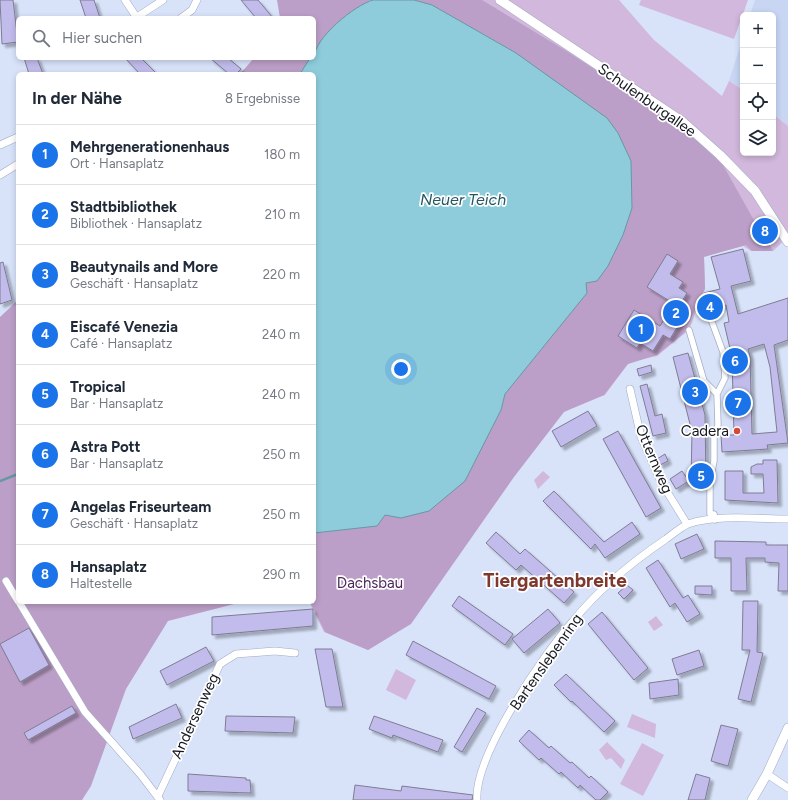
<!DOCTYPE html>
<html lang="de">
<meta charset="utf-8">
<style>
body{margin:0;font-family:Figtree,sans-serif;background:#f6f6f7;color:#1f2937}
.controls{position:absolute;right:12px;top:12px;display:grid;overflow:hidden;border-radius:6px;box-shadow:0 2px 6px #0003}
.controls button{width:36px;height:36px;display:grid;place-items:center;padding:0;border:0;border-bottom:1px solid #e0e1e3;background:#fff;color:#1f2937;font:20px sans-serif}
.you{position:absolute;left:401px;top:369px;width:14px;height:14px;margin:-10px;border:3px solid #fff;border-radius:50%;background:#1a73e8;box-shadow:0 0 0 6px #1a73e833}
.badge{display:grid;place-items:center;width:26px;height:26px;border-radius:50%;background:#1a73e8;color:#fff;font-size:13px;font-weight:700}
.pin{position:absolute;translate:-50% -50%;border:2px solid #fff;box-shadow:0 1px 4px #0006}
.list{margin:0;padding:0;list-style:none}
h2{display:flex;justify-content:space-between;align-items:center;height:52px;margin:0;padding:0 16px;font-size:17px}
h2 small{font-size:13px;font-weight:400;color:#747a83}
.list li{display:grid;grid-template-columns:26px 1fr auto;gap:12px;align-items:center;box-sizing:border-box;height:60px;padding:0 16px;border-top:1px solid #e0e1e3}
.list b{display:block;font-size:15px;white-space:nowrap}
.list p{margin:0;font-size:13px;white-space:nowrap;color:#747a83}
.list em{font-size:13px;font-style:normal;color:#747a83}
.icon{flex:none;width:22px;height:22px;fill:none;stroke:currentColor;stroke-width:2;stroke-linecap:round;stroke-linejoin:round}
.map{position:relative;flex:none;width:788px;height:800px;overflow:hidden}
.search{position:absolute;background:#fff;box-shadow:0 2px 6px #0003;left:16px;top:16px;width:300px;height:44px;display:flex;align-items:center;gap:10px;box-sizing:border-box;padding:0 14px;border-radius:6px;color:#747a83;font-size:15px}
.panel{position:absolute;background:#fff;box-shadow:0 2px 6px #0003;left:16px;top:72px;width:300px;height:532px;border-radius:6px}
.map>svg:first-child{display:block}
.built{fill:#c8d6f4}
.green{fill:#d1b8dc}
.forest{fill:#bc9fc8}
.water{fill:#8eccdc;stroke:#6996a3}
.lines{fill:none;stroke-linecap:round;stroke-linejoin:round}
.stream{stroke:#6996a3;stroke-width:2.5}
.building{fill:#c1bceb;stroke:#7f7c93;fill-rule:evenodd;filter:url(#shadow)}
.pedestrian-casing{stroke:#a2acc2;stroke-width:7}
.minor-casing{stroke:#a2acc2;stroke-width:8}
.tertiary-casing{stroke:#a2acc2;stroke-width:10}
.pedestrian{stroke:#fff;stroke-width:5.5}
.minor{stroke:#fff;stroke-width:7}
.tertiary{stroke:#fff;stroke-width:9}
.poi-dot{fill:#d64935;stroke:#fff;stroke-width:1.5}
.labels{text-anchor:middle;stroke-width:3.5;stroke-linejoin:round;paint-order:stroke}
.street-label{font-size:15px;fill:#14171f;stroke:#fff}
.poi-label{font-size:15px;fill:#14171f;stroke:#fff;text-anchor:end}
.park-label{font-size:15px;fill:#4c275b;stroke:#fff}
.water-label{font-size:16px;font-style:italic;fill:#225662;stroke:#fff}
.district-label{font-size:19px;font-weight:bold;fill:#7e382d;stroke:#fff}
</style>
<div class="map">
<svg width="788" height="800" viewBox="0 0 788 800">
<defs>
<filter id="shadow"><feDropShadow dx="3.5" dy="3.5" stdDeviation="1" flood-color="#0004"/></filter>
</defs>
<rect width="100%" height="100%" fill="#d8e3fa"/>
<!-- built -->
<path class="built" d="M755 0H788V126L773 114V15H750Z
M743 37V90L729 81Z"/>
<!-- green -->
<path class="green" d="M414 0H619L654 40 722 96 729 81 743 90V153H773V114L788 126V237L773 251 765 240 764 241 770 251H751L743 246 704 256 705 287 689 330 657 356 629 362 605 395 564 411 513 477 411 623 368 650 324 632 309 602H314V533H327L432 5Z
M641 0H748L734 39 639 5Z
M543 471 550 477 538 489 534 480Z
M656 616 663 625 654 631 648 622Z
M396 669 416 680 406 700 386 690Z
M632 714 656 724 655 738 627 727Z
M607 742 625 760 621 769 611 758 606 760 599 750Z
M642 743 664 755 643 796 620 784Z"/>
<!-- forest -->
<path class="forest" d="M277 0H373L369 1 324 37 314 52V18H280Z
M414 0H482L568 52 681 126 723 165 765 240 764 241 766 246 769 244 773 251H752L746 245 704 257 705 289 684 333 657 355 628 364 604 395 564 412 514 477 411 624 368 650 325 632 310 602H314V533L377 526 385 515 401 518 490 431 501 410 505 394 587 293 586 283 597 281C613 259 623 234 632 208L516 53 432 5Z
M254 58H310L300 74H240Z
M18 300V602H242L168 621 126 689 91 786 82 800H0V317Z"/>
<!-- water -->
<path class="water" d="M373 0H414L432 5 516 53 607 118 618 133 631 161 632 208 623 235 608 266 597 281 586 283 587 293 505 394 501 410 465 481 429 511 401 518 385 515 377 526 314 533V74H300L310 58H314C314 38 355 5 373 0Z"/>
<g class="lines">
<!-- stream -->
<path class="stream" d="M0 481 18 474"/>
</g>
<!-- building -->
<path class="building" d="M0 0H13L18 42 2 44Z
M80 0H94L100 18H86Z
M241 0H258L273 18H256Z
M24 58H37L43 74H29Z
M125 58H141L157 74H140Z
M210 58H228L241 69 236 74H229Z
M743 249 751 281 731 286 738 314 788 298V340L774 345 788 443 767 445 768 449 722 452 721 435H734L732 357 724 323 729 322 726 305 708 310 704 293 720 289 711 257ZM764 344 770 367 777 432 752 434 750 356 748 349Z
M667 254 678 261 670 274 683 282 679 288 687 293 679 306 687 311 670 339 663 335 653 351 640 343 637 348 618 336 634 310 660 326 674 304 676 305 647 287Z
M3 262 12 300 0 304V263Z
M688 353 705 415 706 481H691L692 432 673 357Z
M651 365 652 372 639 376 637 369Z
M647 384 655 416 662 414 666 433 653 436 640 386Z
M588 411 597 426 561 447 552 431Z
M618 431 661 508 646 517 603 439Z
M665 454 668 461 660 465 657 459Z
M763 460H777L778 503 725 500V471H743V493H764L763 474H751V467L757 464H763Z
M682 471 689 481 676 489 670 479Z
M554 491 604 542 632 522 640 534 605 558 595 544 591 549 543 501Z
M496 532 520 554 525 549 574 592 564 603 521 565 516 570 486 543Z
M697 534 704 549 681 559 675 544Z
M715 541 766 542V545H788V591H778L779 563 765 562V558H746L747 591H731V558H715Z
M658 560 683 598 688 595 700 614 687 622 675 603 670 607 646 568Z
M627 585 633 590 624 599 618 593Z
M695 586H712V595L695 594Z
M459 596 513 634 505 645 452 606Z
M743 601H758L757 652 763 653 751 702 738 699 750 650H742Z
M313 609V626L212 635V617Z
M548 609 560 623 524 653 512 639Z
M602 612 648 668 634 680 588 624Z
M29 628 49 665 20 682 0 644Z
M413 641 496 686 489 699 406 655Z
M206 647 214 661 167 685 160 671Z
M315 649H332L343 707H326Z
M699 650 704 666 677 675 672 659Z
M566 674 615 721 604 732 572 701 571 702 554 685Z
M678 679 679 695 650 699 649 683Z
M176 704 182 718 133 739 129 727Z
M72 706 76 713 28 740 24 733Z
M477 708 486 713 462 752 454 747Z
M226 716 295 717 293 733 225 731Z
M374 716 443 740 438 752 393 735 392 738 369 729Z
M721 725 738 729 728 766 711 761Z
M529 730 549 748 551 746 570 763 572 762 589 778 591 776 608 792 600 800H596L580 785 578 788 561 772 559 774 541 758 539 760 519 741Z
M188 774 246 778V780H250L251 793 188 791Z
M696 774 710 778 705 800H688Z
M355 785 401 791 402 786 473 795 472 800H353Z"/>
<g class="lines">
<!-- pedestrian casing -->
<g class="pedestrian-casing">
<path id="pedestrian" d="M712 322 723 352 725 378 717 394
M689 330 704 381 717 394 718 425 714 435V461L710 481V514H714L715 520"/>
</g>
<!-- minor casing -->
<g class="minor-casing">
<path id="minor" d="M125 0 137 18
M137 17 163 0
M181 18 192 10 197 0
M0 145 18 137
M0 175 18 164
M630 389 641 437 661 482 687 524
M6 581 18 601
M19 602 85 712 141 775 160 800
M767 774 788 788
M158 796 220 664 236 654 275 651 295 653
M477 800C474 756 543 655 573 621 599 589 632 562 666 539 673 534 681 527 688 524 717 514 758 519 788 519"/>
</g>
<!-- tertiary casing -->
<g class="tertiary-casing">
<path id="tertiary" d="M500 0 683 122 720 155 755 191 788 242
M752 800 767 774 788 728"/>
</g>
<!-- pedestrian -->
<use href="#pedestrian" class="pedestrian"/>
<!-- minor -->
<use href="#minor" class="minor"/>
<!-- tertiary -->
<use href="#tertiary" class="tertiary"/>
</g>
<!-- markers -->
<circle class="poi-dot" cx="737" cy="431" r="4"/>
<g class="labels">
<!-- street labels -->
<g class="street-label">
<text transform="translate(647 100) rotate(35)" y="5">Schulenburgallee</text>
<text transform="translate(654 459) rotate(67)" y="5">Otternweg</text>
<text transform="translate(546 662) rotate(-55)" y="5">Bartenslebenring</text>
<text transform="translate(195 716) rotate(-65)" y="5">Andersenweg</text>
</g>
<!-- poi labels -->
<g class="poi-label">
<text x="729" y="436">Cadera</text>
</g>
<!-- park labels -->
<g class="park-label">
<text x="370" y="588">Dachsbau</text>
</g>
<!-- water labels -->
<g class="water-label">
<text x="463" y="205">Neuer Teich</text>
</g>
<!-- district labels -->
<g class="district-label">
<text x="555" y="587">Tiergartenbreite</text>
</g>
</g>
</svg>
<div class="controls">
<button>+</button>
<button>−</button>
<button><svg class="icon" aria-label="locate" viewBox="0 0 24 24"><circle cx="12" cy="12" r="6"/><path d="M12 2v4M12 18v4M2 12h4M18 12h4"/></svg></button>
<button><svg class="icon" aria-label="layers" viewBox="0 0 24 24"><path d="M12 4l9 5-9 5-9-5zM3 14l9 5 9-5"/></svg></button>
</div>
<div class="you"></div>
<div class="pin badge" style="left:641px;top:329px">1</div>
<div class="pin badge" style="left:676px;top:313px">2</div>
<div class="pin badge" style="left:695px;top:392px">3</div>
<div class="pin badge" style="left:710px;top:307px">4</div>
<div class="pin badge" style="left:701px;top:476px">5</div>
<div class="pin badge" style="left:735px;top:361px">6</div>
<div class="pin badge" style="left:738px;top:403px">7</div>
<div class="pin badge" style="left:765px;top:231px">8</div>
<div class="search"><svg class="icon" aria-label="search" viewBox="0 0 24 24"><circle cx="10" cy="10" r="6"/><path d="M15 15l6 6"/></svg>Hier suchen</div>
<section class="panel">
<h2>In der Nähe<small>8 Ergebnisse</small></h2>
<ul class="list">
<li><span class="badge">1</span><div><b>Mehrgenerationenhaus</b><p>Ort · Hansaplatz</p></div><em>180 m</em></li>
<li><span class="badge">2</span><div><b>Stadtbibliothek</b><p>Bibliothek · Hansaplatz</p></div><em>210 m</em></li>
<li><span class="badge">3</span><div><b>Beautynails and More</b><p>Geschäft · Hansaplatz</p></div><em>220 m</em></li>
<li><span class="badge">4</span><div><b>Eiscafé Venezia</b><p>Café · Hansaplatz</p></div><em>240 m</em></li>
<li><span class="badge">5</span><div><b>Tropical</b><p>Bar · Hansaplatz</p></div><em>240 m</em></li>
<li><span class="badge">6</span><div><b>Astra Pott</b><p>Bar · Hansaplatz</p></div><em>250 m</em></li>
<li><span class="badge">7</span><div><b>Angelas Friseurteam</b><p>Geschäft · Hansaplatz</p></div><em>250 m</em></li>
<li><span class="badge">8</span><div><b>Hansaplatz</b><p>Haltestelle</p></div><em>290 m</em></li>
</ul>
</section>
</div>
